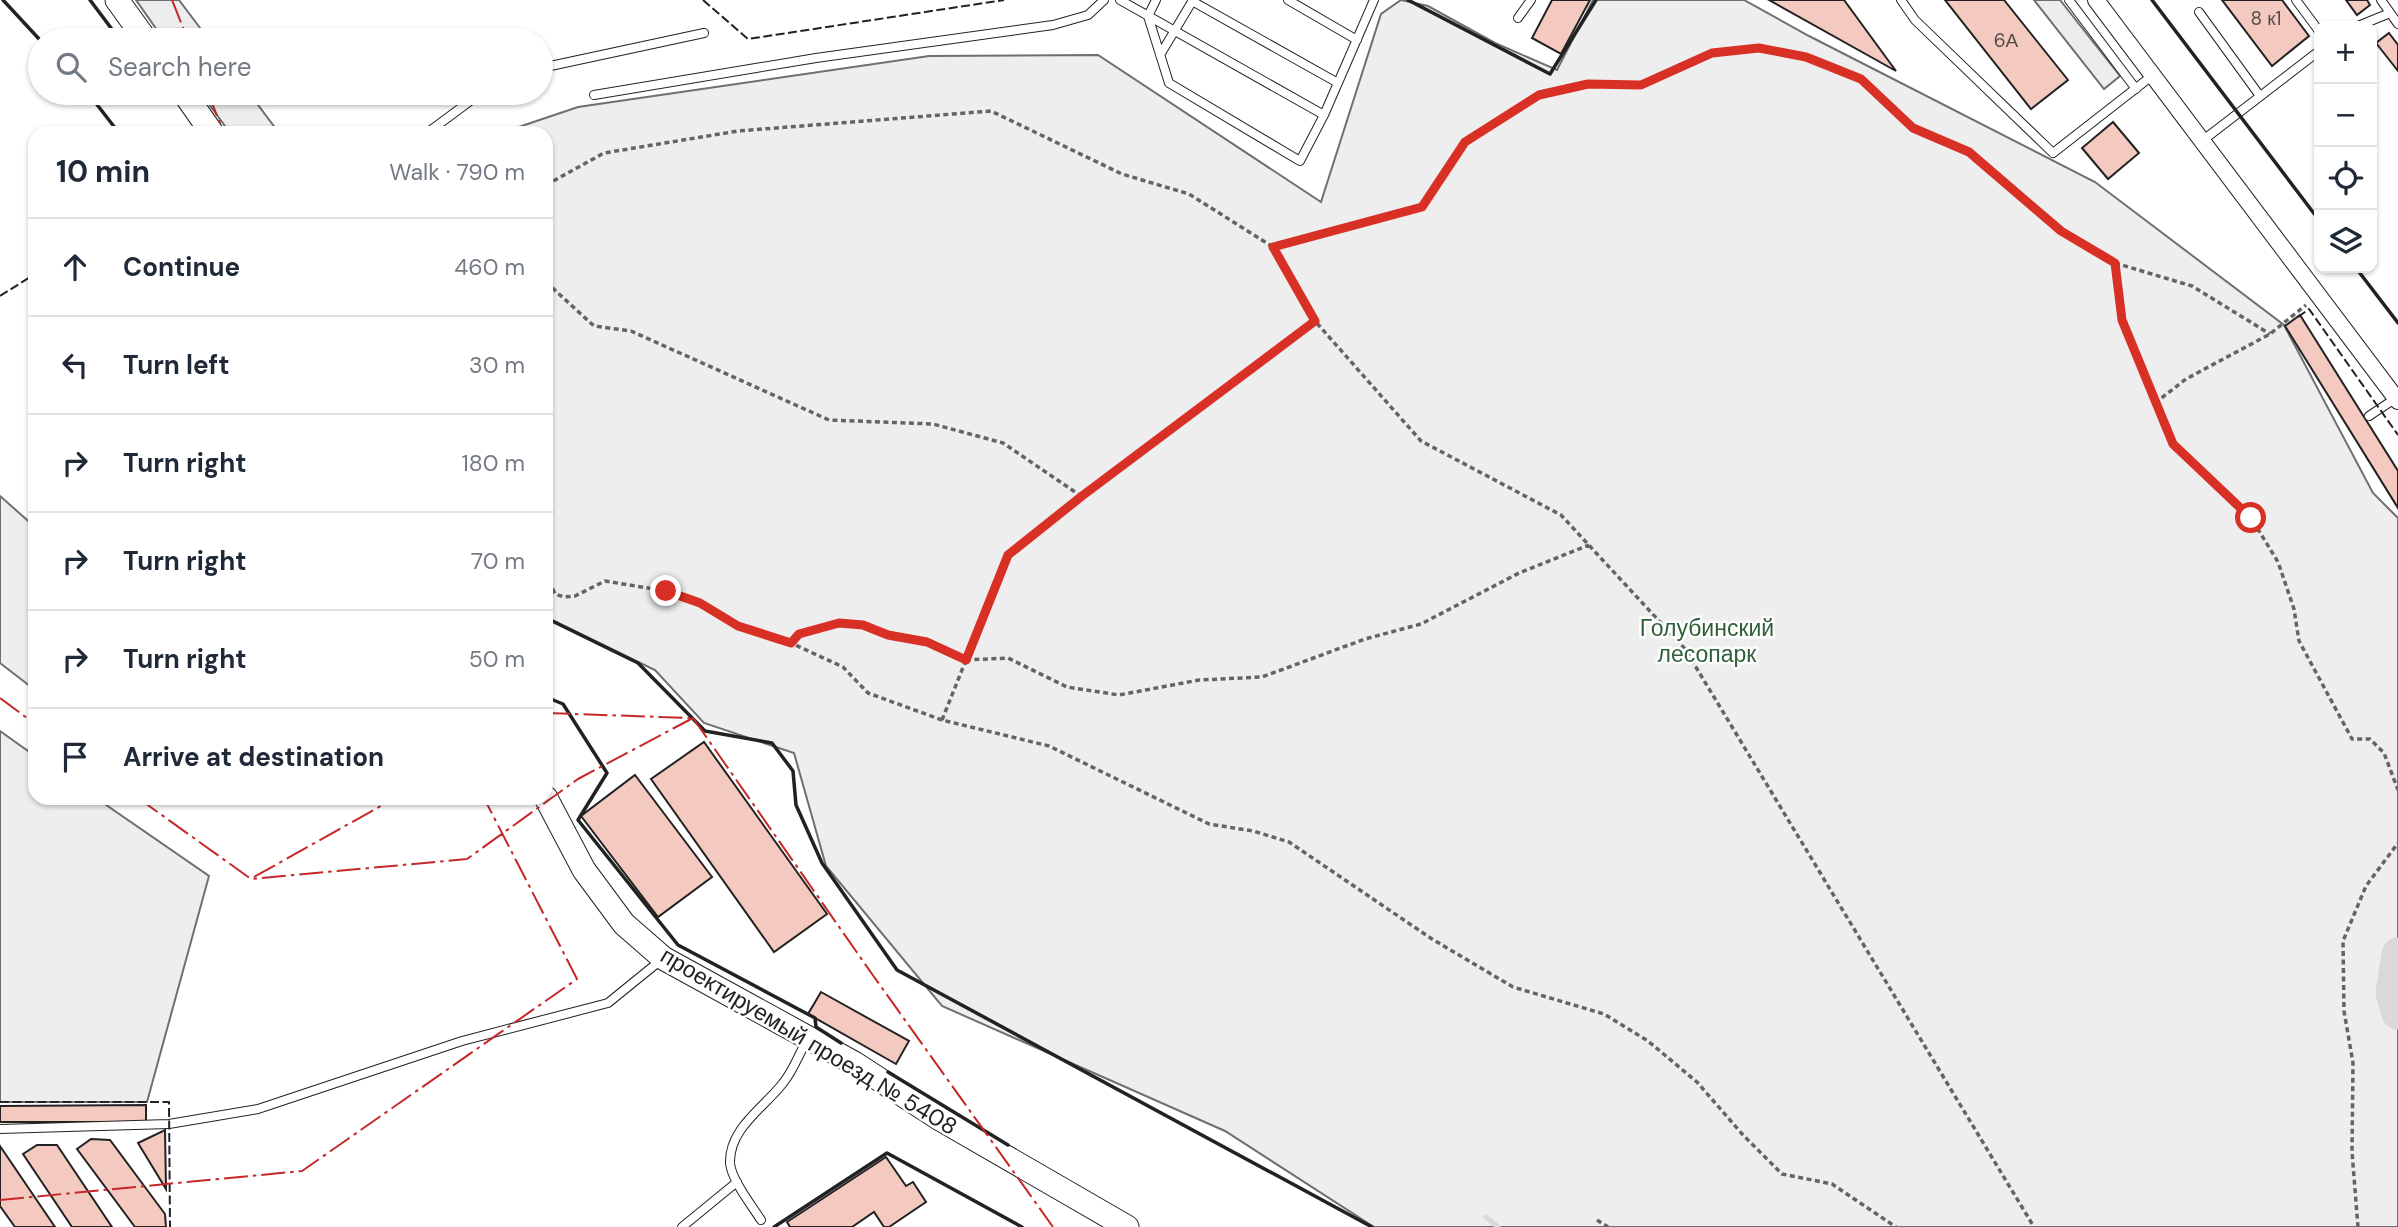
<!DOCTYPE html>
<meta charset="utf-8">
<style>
body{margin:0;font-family:"DM Sans",sans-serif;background:#f6f6f7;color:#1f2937}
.controls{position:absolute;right:21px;top:21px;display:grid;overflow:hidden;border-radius:14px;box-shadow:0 2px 5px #0004}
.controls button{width:63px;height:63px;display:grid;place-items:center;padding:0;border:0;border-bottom:2px solid #e0e1e3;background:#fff;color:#1f2937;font:35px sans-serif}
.stop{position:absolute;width:21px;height:21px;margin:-16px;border:5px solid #d93025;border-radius:50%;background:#fff}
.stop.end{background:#d93025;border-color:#fff;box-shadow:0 2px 7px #0008}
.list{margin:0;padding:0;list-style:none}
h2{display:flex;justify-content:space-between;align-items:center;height:91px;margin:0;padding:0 28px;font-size:30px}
h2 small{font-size:23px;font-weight:400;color:#747a83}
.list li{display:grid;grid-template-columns:46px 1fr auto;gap:21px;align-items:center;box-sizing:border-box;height:98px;padding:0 28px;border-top:2px solid #e0e1e3}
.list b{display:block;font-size:26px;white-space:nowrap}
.list em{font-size:23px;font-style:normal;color:#747a83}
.icon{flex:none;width:38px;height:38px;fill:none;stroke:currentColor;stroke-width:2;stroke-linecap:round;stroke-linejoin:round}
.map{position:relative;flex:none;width:2398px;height:1227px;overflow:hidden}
.search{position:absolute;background:#fff;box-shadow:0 2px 5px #0004;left:28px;top:28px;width:525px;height:77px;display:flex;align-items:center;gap:18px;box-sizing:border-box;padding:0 24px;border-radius:38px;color:#747a83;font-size:26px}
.panel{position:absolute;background:#fff;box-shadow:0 2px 5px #0004;left:28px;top:126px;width:525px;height:679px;border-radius:21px}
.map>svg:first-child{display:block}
.green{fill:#eee;stroke:#6f6f6f;stroke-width:2}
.parking{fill:#ededed;stroke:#6f6f6f;stroke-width:2}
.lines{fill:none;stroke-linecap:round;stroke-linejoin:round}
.stream{stroke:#d9d9d9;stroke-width:5}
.river{stroke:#d9d9d9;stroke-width:33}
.building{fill:#f3c9c0;stroke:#222;stroke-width:2}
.lane-casing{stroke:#222;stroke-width:10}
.street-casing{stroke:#222;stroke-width:18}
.secondary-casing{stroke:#222;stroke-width:25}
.path{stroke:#646464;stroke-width:3.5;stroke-dasharray:5 3.5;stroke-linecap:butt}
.lane{stroke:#fff;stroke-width:8}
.street{stroke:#fff;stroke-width:16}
.secondary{stroke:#fff;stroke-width:23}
.fence{stroke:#222;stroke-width:2;stroke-dasharray:9 3.5;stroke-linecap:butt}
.wall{stroke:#222;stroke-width:3.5}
.power{stroke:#c62828;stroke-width:2;stroke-dasharray:24 5 3.5 5;stroke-linecap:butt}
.route{stroke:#d93025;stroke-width:9}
.labels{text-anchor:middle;stroke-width:5;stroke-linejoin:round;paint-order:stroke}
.number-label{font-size:19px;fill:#564c4a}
.park-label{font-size:23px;fill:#2f5e38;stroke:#fff}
.street-label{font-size:23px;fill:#222;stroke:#fff}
</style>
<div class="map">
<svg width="2398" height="1227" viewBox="0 0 2398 1227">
<rect width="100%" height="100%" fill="#fff"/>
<!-- green -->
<path class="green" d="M1401 0 1428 6 1495 43 1557 70 1593 0H1744L1809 36 2095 182 2284 325 2373 493 2398 518V1227H1374L1225 1131 942 1006 826 866 794 753 704 723 655 670 546 617V133H501L578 107 929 56 1098 55 1321 202 1381 14Z
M0 496 35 527V690L0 663Z
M0 731 35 756V798H96L209 876 147 1102H0Z"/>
<!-- parking -->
<path class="parking" d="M136 0H179L209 40H164Z
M2034 0H2060L2120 76 2104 89Z
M201 93H249L279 133H230Z"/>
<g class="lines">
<!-- stream -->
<path class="stream" d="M1486 1217 1498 1227"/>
<!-- river -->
<path class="river" d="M2398 954 2392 993 2398 1013"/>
</g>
<!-- building -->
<path class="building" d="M1552 0H1590L1561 54 1532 38Z
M1769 0H1844L1896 71Z
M1945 0H2004L2068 80 2031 109Z
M2222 0H2282L2309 36 2272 66Z
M2346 0H2367L2370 5 2357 15Z
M2389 33 2398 45V71L2376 43Z
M2113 122 2139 153 2108 179 2082 148Z
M2300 315 2398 471V508L2285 326Z
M704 742 827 914 774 952 651 779Z
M635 775 712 877 658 917 581 816Z
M821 992 909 1041 896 1064 808 1014Z
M146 1105V1122H0V1106Z
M165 1130 166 1189 138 1143Z
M91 1139 110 1140 165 1214 166 1227H135L77 1149Z
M37 1145H57L112 1227H72L23 1154Z
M0 1146 55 1227H15L0 1206Z
M886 1157 906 1186 913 1182 926 1202 889 1227H884L874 1212 852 1227H790L787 1222Z"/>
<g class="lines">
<!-- lane casing -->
<g class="lane-casing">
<path id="lane" d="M1120 0 1324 115
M1156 0 1148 16 1169 83 1300 161 1324 115 1374 0
M1288 0 1357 40
M1901 0 1915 20 2053 153 2153 75
M2069 0 2136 89
M2296 0 2319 31
M2381 0 2398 24
M1192 1 1338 83
M2199 12 2260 96
M1518 18 1531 0
M2358 26 2390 13
M1160 55 1193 0
M541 68 704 33
M594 95 816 58 1053 25 1088 15 1104 0
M427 133 481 93
M2202 141 2319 51
M2369 416 2396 398
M0 1129 169 1124 258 1109 462 1041 608 1003 661 960
M761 1220C752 1206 731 1179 730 1163 729 1128 765 1107 783 1083 793 1071 799 1054 807 1040
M682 1227 737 1182"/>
</g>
<!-- street casing -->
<g class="street-casing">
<path id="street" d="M2096 0 2398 401"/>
</g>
<!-- secondary casing -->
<g class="secondary-casing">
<path id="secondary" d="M117 0 146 40
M184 93 212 133
M546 798 584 870 624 924 663 958 854 1063 940 1119 1127 1227"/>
</g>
<!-- path -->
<path class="path" d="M546 185 604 153 738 131 991 111 1122 174 1189 194 1273 247 1315 321 1421 441 1561 515 1685 649 2034 1227
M1273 247 1422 207 1465 142 1539 95 1588 84 1641 85 1712 53 1759 48 1806 57 1862 79 1913 128 1969 151 2061 231 2115 263 2122 320 2173 444 2251 518 2278 562 2294 609 2299 641 2352 739H2370L2384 753 2398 790
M2115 263 2192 286 2270 334
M546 282 594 326 631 331 829 420 933 424 1003 443 1081 496 1315 321
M2155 403 2186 379 2270 334 2306 305
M546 573 555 594 564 597 575 596 605 581 666 591 700 603 738 626 791 643 843 667 868 693 942 720 1049 746 1209 824 1253 831 1289 842 1432 939 1513 987 1604 1014 1648 1041 1697 1082 1743 1135 1782 1174 1832 1184 1896 1227
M791 643 799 634 839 623 863 625 888 635 927 642 966 660 1008 658 1067 687 1119 695 1199 680 1262 677 1365 639 1421 624 1519 573 1589 545
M942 720 1008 555 1081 497
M1597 1220 1608 1227
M2358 1227 2352 1152 2353 1063 2344 1011 2343 941 2366 886 2398 843"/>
<!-- lane -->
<use href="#lane" class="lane"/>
<!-- street -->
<use href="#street" class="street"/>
<!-- secondary -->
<use href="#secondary" class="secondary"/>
<!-- fence -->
<path class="fence" d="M703 0 748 39 1004 0
M0 296 35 274
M2298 317 2309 309 2398 435
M0 1102H169L170 1227"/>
<!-- wall -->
<path class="wall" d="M3 0 40 40
M90 0 120 40
M1408 0 1550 74 1596 0
M2152 0 2319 220
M88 93 119 133
M98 103 114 93
M2356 268 2398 323
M546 618 638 663 705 731 772 743 793 771 796 805 822 863 897 970 1372 1227
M546 697 563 704 607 773 578 820 678 945 815 1018 816 1027 841 1043
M888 1072 1008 1145
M774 1227 887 1153 1022 1227"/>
<!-- power -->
<path class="power" d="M172 0 188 40
M208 93 224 133
M0 698 35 724
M546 713 690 718
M693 718 872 974 1053 1227
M138 798 251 879 467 859 578 779 693 718
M254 877 395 798
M0 1200 302 1171 577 979 484 798"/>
</g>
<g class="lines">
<!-- route -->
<path class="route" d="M666 591 700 603 738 626 791 643 799 634 839 623 863 625 888 635 927 642 966 660 1008 555 1082 496 1315 321 1273 247 1422 207 1465 142 1539 95 1588 84 1641 85 1712 53 1759 48 1806 57 1861 79 1913 128 1969 152 2061 231 2115 263 2122 320 2173 444 2251 518"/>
</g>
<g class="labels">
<!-- number labels -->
<g class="number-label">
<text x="2266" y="25">8 к1</text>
<text x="2006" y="47">6А</text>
</g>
<!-- park labels -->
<g class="park-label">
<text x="1707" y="636">Голубинский<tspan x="1707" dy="26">лесопарк</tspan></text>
</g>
<!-- street labels -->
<g class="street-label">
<text transform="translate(809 1041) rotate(31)" y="8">проектируемый проезд № 5408</text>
</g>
</g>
</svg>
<div class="controls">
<button>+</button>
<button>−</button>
<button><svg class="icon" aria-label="locate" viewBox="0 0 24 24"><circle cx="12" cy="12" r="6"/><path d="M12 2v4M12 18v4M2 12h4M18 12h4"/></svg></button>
<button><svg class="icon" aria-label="layers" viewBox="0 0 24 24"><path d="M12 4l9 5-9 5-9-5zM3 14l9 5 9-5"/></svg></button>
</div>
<div class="stop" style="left:2251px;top:518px"></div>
<div class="stop end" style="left:666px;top:591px"></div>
<div class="search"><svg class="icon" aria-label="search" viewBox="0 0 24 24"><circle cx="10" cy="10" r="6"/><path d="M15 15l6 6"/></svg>Search here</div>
<section class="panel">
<h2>10 min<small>Walk · 790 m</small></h2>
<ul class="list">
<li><svg class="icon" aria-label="ahead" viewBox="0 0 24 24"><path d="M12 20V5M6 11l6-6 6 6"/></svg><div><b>Continue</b></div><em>460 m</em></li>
<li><svg class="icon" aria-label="left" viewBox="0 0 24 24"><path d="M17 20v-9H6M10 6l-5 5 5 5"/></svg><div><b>Turn left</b></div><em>30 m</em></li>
<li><svg class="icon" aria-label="right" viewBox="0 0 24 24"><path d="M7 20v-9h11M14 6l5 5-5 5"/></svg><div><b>Turn right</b></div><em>180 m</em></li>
<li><svg class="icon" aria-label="right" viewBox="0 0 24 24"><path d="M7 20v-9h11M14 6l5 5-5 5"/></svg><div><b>Turn right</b></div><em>70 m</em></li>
<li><svg class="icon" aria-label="right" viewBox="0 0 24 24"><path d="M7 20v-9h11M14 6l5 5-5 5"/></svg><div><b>Turn right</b></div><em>50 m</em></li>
<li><svg class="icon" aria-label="arrive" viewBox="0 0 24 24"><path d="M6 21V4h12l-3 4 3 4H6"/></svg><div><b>Arrive at destination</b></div></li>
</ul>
</section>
</div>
